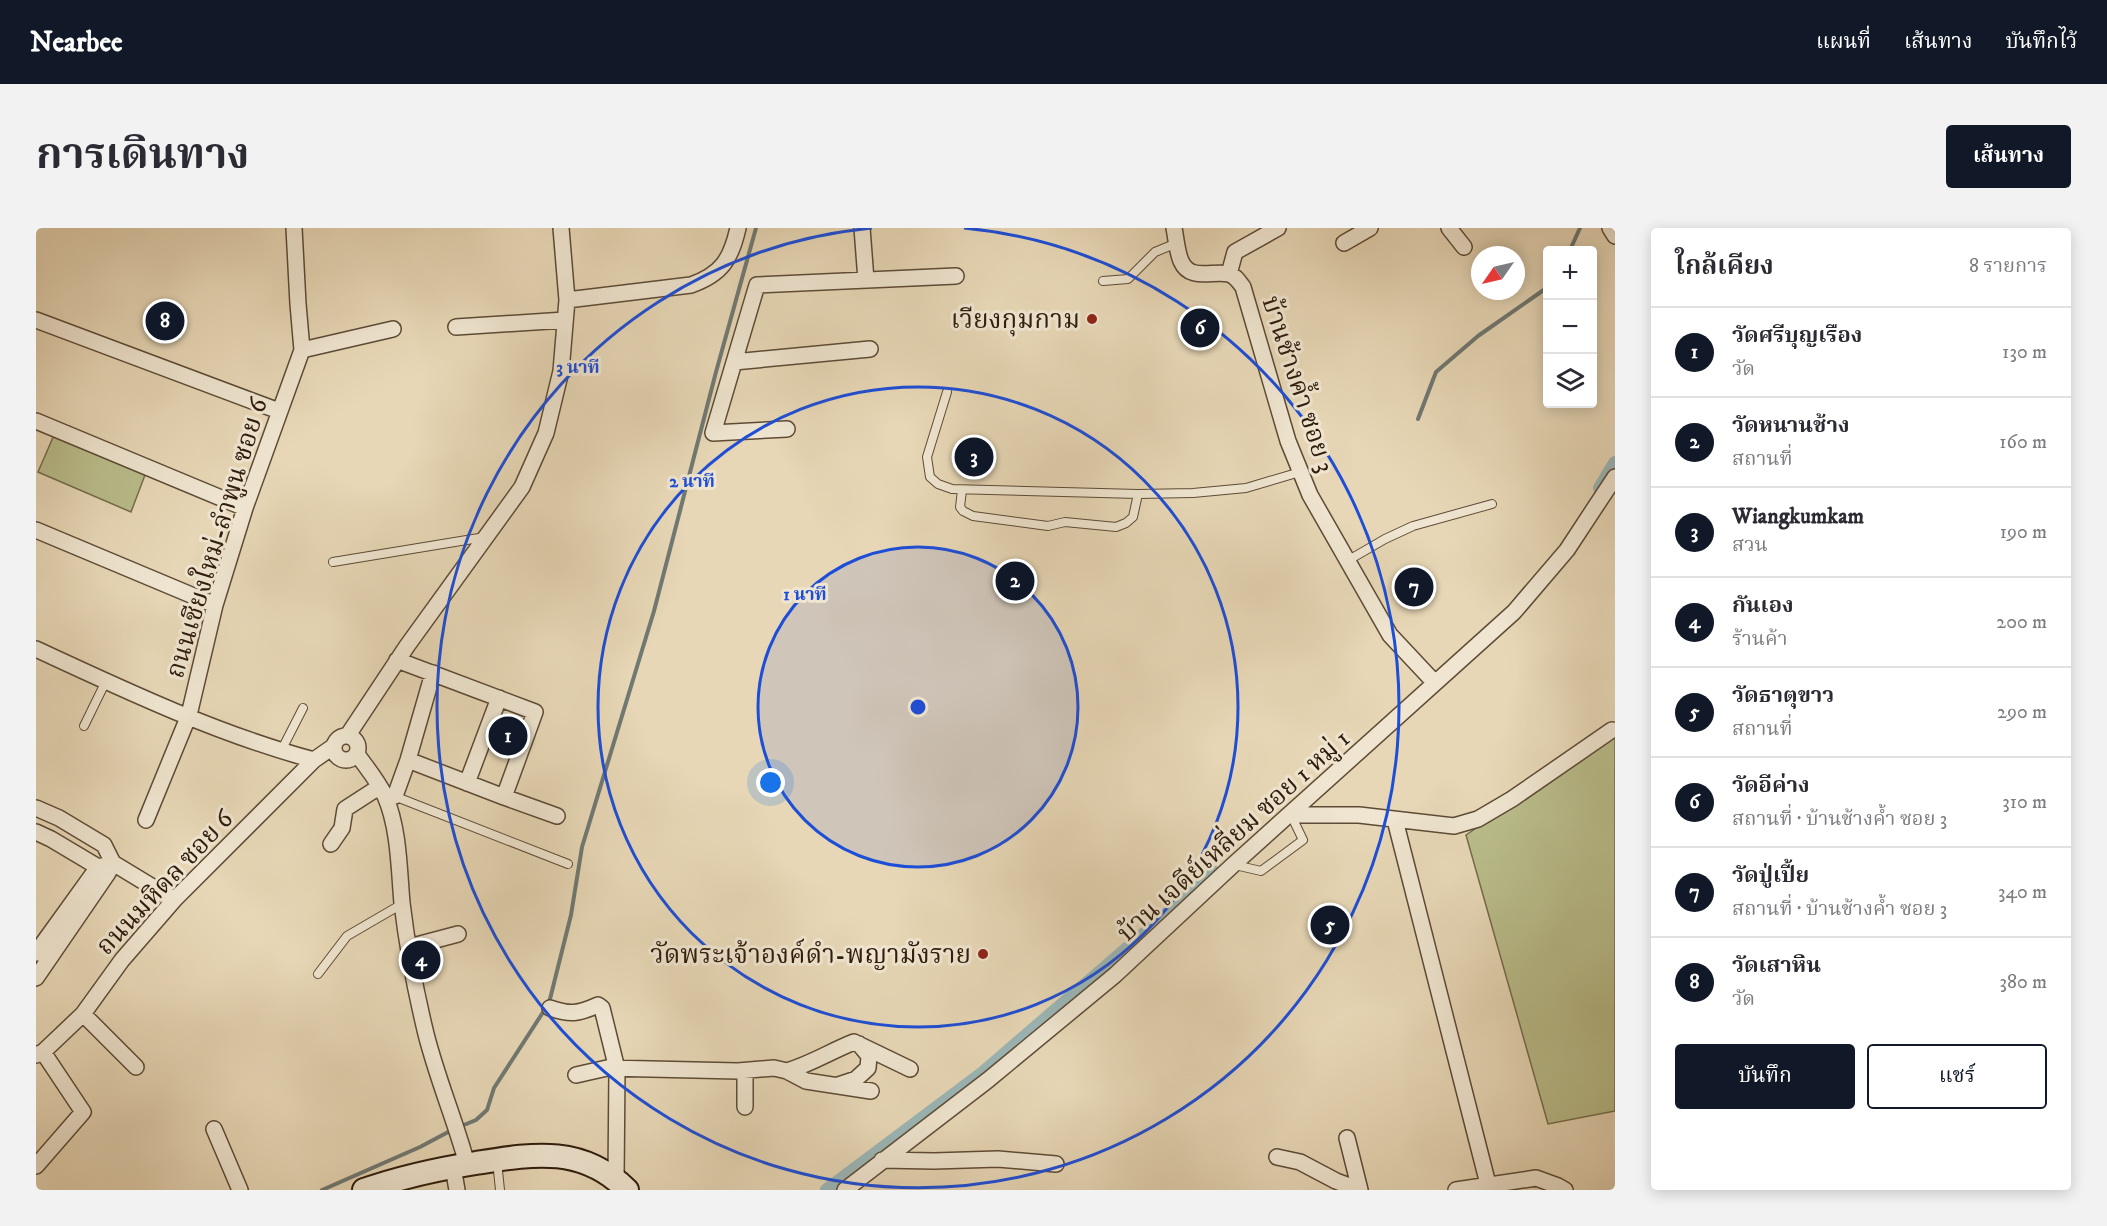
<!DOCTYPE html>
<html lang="th">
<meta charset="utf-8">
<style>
body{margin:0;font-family:"IM FELL DW Pica","Noto Serif Thai",serif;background:#f2f2f3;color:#2b2b33}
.controls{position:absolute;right:18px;top:18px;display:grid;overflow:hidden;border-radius:6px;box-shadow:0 3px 15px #0003}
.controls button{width:54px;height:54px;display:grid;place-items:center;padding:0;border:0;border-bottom:2px solid #e1e1e2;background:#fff;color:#2b2b33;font:30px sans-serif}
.compass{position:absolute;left:1435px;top:18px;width:54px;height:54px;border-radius:50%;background:#fff;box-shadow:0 3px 15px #0003;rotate:236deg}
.you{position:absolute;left:735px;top:555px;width:21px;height:21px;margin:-15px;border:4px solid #fff;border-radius:50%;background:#1a73e8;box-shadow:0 0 0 9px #1a73e833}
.badge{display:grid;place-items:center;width:39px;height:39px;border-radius:50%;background:#111827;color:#fff;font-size:20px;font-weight:700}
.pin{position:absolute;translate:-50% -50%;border:3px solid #fff;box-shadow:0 2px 6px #0006}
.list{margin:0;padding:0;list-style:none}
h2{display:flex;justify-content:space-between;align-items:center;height:78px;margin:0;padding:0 24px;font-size:26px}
h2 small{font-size:20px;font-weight:400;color:#7c7c81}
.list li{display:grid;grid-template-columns:39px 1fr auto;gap:18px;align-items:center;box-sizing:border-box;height:90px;padding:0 24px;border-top:2px solid #e1e1e2}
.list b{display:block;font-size:22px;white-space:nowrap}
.list p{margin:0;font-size:20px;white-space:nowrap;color:#7c7c81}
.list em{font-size:20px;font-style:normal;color:#7c7c81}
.actions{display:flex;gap:12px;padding:18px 24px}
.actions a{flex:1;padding:14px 0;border:2px solid #111827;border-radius:6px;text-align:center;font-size:21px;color:#111827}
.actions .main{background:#111827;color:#fff}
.icon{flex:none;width:33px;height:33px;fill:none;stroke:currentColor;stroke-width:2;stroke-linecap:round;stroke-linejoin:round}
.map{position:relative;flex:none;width:1579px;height:962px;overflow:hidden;border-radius:6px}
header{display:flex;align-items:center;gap:36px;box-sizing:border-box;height:84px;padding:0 30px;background:#111827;color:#fff}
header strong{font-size:28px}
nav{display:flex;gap:33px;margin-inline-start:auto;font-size:21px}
.intro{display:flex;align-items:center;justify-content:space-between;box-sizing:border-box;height:144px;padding:0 36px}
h1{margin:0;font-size:42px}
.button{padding:15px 27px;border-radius:6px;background:#111827;color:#fff;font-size:21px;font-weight:700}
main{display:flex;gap:36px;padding:0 36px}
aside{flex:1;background:#fff;border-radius:6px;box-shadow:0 3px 15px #0003}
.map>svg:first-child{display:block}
.green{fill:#b9bd8b;stroke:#746c4c;stroke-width:1.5}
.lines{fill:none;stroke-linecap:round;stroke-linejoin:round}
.stream{stroke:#707973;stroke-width:4}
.canal{stroke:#9bb7b8;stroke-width:14}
.lane-casing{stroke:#5d4b36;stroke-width:10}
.street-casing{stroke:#5d4b36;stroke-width:18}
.secondary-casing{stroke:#2f1c0c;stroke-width:26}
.lane{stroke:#efe5d0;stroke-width:8}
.street{stroke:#efe5d0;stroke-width:15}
.secondary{stroke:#efe5d0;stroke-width:22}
.ring{fill:none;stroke:#1d4ed8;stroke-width:3}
.poi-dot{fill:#8f2418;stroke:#efe5d0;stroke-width:2}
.labels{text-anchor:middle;stroke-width:6;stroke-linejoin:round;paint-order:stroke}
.poi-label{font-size:26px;fill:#2f1c0c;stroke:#efe5d0;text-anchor:end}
.street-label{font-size:26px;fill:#2f1c0c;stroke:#efe5d0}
.centre{fill:#1d4ed8;stroke:#efe5d0;stroke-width:3}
.ring-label{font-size:18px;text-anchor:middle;font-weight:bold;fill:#1d4ed8;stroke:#efe5d0;stroke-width:6;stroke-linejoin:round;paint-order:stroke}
</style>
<header>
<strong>Nearbee</strong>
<nav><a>แผนที่</a><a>เส้นทาง</a><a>บันทึกไว้</a></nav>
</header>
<div class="intro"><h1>การเดินทาง</h1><a class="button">เส้นทาง</a></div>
<main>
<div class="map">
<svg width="1579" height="962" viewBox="0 0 1579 962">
<rect width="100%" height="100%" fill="#e7d7b6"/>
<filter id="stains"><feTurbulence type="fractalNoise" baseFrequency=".00333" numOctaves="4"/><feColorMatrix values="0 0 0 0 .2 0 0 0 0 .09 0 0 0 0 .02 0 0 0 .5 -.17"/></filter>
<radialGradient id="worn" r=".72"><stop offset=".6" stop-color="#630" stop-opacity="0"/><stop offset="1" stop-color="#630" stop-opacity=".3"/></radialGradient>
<!-- green -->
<path class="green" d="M18 207 109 247 95 284 2 244Z
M1579 506V883L1512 896 1430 607Z"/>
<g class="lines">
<!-- stream -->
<path class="stream" d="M1534 22 1544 0
M1382 191 1400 144 1442 108 1512 59
M423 899 440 892 451 882 458 860 513 775 535 687 546 619 618 383 680 144 720 0
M286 962 384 919 416 902"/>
<!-- canal -->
<path class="canal" d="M1564 260 1579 235
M791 962 947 845 1179 645"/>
<!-- lane casing -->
<g class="lane-casing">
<path id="lane" d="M1067 53 1092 51 1119 24 1141 15
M911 164 891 229 894 249 902 256 916 261 1102 266 1157 265 1210 260 1264 244
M926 262 924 279 927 283 937 288 1012 298 1029 294 1080 299 1090 295 1097 289 1102 266
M1311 333 1349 311 1377 298 1456 276
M297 334 449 309
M48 498 70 453
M245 523 267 480
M358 568 532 636
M1199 637 1225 643 1267 612 1255 587
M282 746 311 708 366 676
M461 933 464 962"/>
</g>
<!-- street casing -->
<g class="street-casing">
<path id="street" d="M826 0 830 52
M1138 0C1140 10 1141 24 1145 33 1154 54 1177 42 1193 46 1200 48 1203 54 1207 59L1252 213 1274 267 1354 407 1399 455
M1413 0 1428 19
M1574 0 1579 8
M1308 15 1334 0
M1193 46 1199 24 1242 0
M531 72 655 57C686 46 695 31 702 0
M0 92 243 183
M420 99 529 92
M266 122 357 101
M698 134 834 121
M0 193 209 280
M751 201 677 205 721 57 920 48
M0 302 179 377
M0 421C88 462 184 507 278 532
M361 432 499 484 468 569 372 532
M312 507 371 418 486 259 510 205 525 143 531 72 525 0
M298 520a12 12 0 1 1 24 0a12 12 0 1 1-24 0Z
M321 526C330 539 342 553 349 568 363 600 363 641 366 675 371 717 380 765 390 806 401 850 419 892 431 936
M431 555 463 470
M359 568 372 532 397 445
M468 569 521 588
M0 580 23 590 68 617 77 635 138 672
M1255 587H1323L1418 598 1442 591 1476 571 1576 502
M110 592 153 487 179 377 209 280 266 122 262 76 258 0
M1359 592 1452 956
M0 604 15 611 62 639
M295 616 306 600 309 581 343 559
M373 719 422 706
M0 725 62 639 77 635
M0 750 72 645 77 635
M514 780C534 787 542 786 562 777L566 780 581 841 580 952
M47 786 100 839
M0 827 7 824 47 786 86 732 138 672 278 532 298 518
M751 843C775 836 795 823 818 814L874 841
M540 847 571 840 702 843 738 840 751 843 770 853 835 863
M802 857 820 851 832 840 833 828 823 816
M709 879V843
M178 901 204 962
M1311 910 1324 962
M1241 929 1264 934 1300 953 1324 962
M846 932 898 933 962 931 1020 936
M0 938 47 884 7 824
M417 939 421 962
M809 962 952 852 1079 747 1197 637 1478 384 1531 322 1579 249
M1420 962 1500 950 1522 958 1529 962"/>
</g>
<!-- secondary casing -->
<g class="secondary-casing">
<path id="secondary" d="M328 962C365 949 402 941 440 935 497 926 546 917 591 962"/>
</g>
<!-- lane -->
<use href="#lane" class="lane"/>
<!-- street -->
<use href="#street" class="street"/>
<!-- secondary -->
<use href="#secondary" class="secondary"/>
</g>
<!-- distance rings -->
<circle cx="882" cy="479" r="160" fill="#1d4ed8" fill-opacity=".12"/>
<g class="ring">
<circle cx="882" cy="479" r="160"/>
<circle cx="882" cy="479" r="320"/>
<path d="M928 0A481 481 0 1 1 836 0"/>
</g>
<!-- markers -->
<g class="poi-dot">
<circle cx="1056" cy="91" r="6"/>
<circle cx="947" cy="726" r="6"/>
</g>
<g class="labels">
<!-- poi labels -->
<g class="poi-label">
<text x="1044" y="100">เวียงกุมกาม</text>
<text x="935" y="735">วัดพระเจ้าองค์ดำ-พญามังราย</text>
</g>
<!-- street labels -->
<g class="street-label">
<text transform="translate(1263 156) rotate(72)" y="9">บ้านช้างค้ำ ซอย 3</text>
<text transform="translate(180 310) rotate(-73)" y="9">ถนนเชียงใหม่-ลำพูน ซอย 6</text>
<text transform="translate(1197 607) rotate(-42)" y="9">บ้าน เจดีย์เหลี่ยม ซอย 1 หมู่ 1</text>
<text transform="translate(128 654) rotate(-47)" y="9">ถนนมหิดล ซอย 6</text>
</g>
</g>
<circle cx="882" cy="479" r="9" class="centre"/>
<g class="ring-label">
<text x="542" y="145">3 นาที</text>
<text x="656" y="259">2 นาที</text>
<text x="769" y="372">1 นาที</text>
</g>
<rect width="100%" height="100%" filter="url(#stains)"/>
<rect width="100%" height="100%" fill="url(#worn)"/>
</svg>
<div class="controls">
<button>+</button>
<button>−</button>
<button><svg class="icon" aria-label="layers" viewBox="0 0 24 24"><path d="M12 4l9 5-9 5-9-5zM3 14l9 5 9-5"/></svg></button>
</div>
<svg class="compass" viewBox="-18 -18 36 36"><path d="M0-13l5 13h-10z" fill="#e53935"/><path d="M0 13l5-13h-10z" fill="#7c7c81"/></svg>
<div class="you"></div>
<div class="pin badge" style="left:472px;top:508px">1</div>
<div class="pin badge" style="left:979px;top:353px">2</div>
<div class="pin badge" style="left:938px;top:229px">3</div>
<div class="pin badge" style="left:385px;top:732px">4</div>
<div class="pin badge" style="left:1294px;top:697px">5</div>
<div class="pin badge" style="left:1164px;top:100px">6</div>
<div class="pin badge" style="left:1378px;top:359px">7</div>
<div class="pin badge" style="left:129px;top:93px">8</div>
</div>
<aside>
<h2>ใกล้เคียง<small>8 รายการ</small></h2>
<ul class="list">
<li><span class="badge">1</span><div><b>วัดศรีบุญเรือง</b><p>วัด</p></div><em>130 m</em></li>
<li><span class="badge">2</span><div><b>วัดหนานช้าง</b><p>สถานที่</p></div><em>160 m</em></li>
<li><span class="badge">3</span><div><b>Wiangkumkam</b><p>สวน</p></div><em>190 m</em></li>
<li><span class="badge">4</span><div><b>กันเอง</b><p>ร้านค้า</p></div><em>200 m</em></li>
<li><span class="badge">5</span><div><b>วัดธาตุขาว</b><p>สถานที่</p></div><em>290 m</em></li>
<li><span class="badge">6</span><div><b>วัดอีค่าง</b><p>สถานที่ · บ้านช้างค้ำ ซอย 3</p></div><em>310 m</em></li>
<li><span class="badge">7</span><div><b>วัดปู่เปี้ย</b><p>สถานที่ · บ้านช้างค้ำ ซอย 3</p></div><em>340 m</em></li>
<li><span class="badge">8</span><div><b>วัดเสาหิน</b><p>วัด</p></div><em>380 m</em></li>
</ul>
<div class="actions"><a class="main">บันทึก</a><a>แชร์</a></div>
</aside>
</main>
